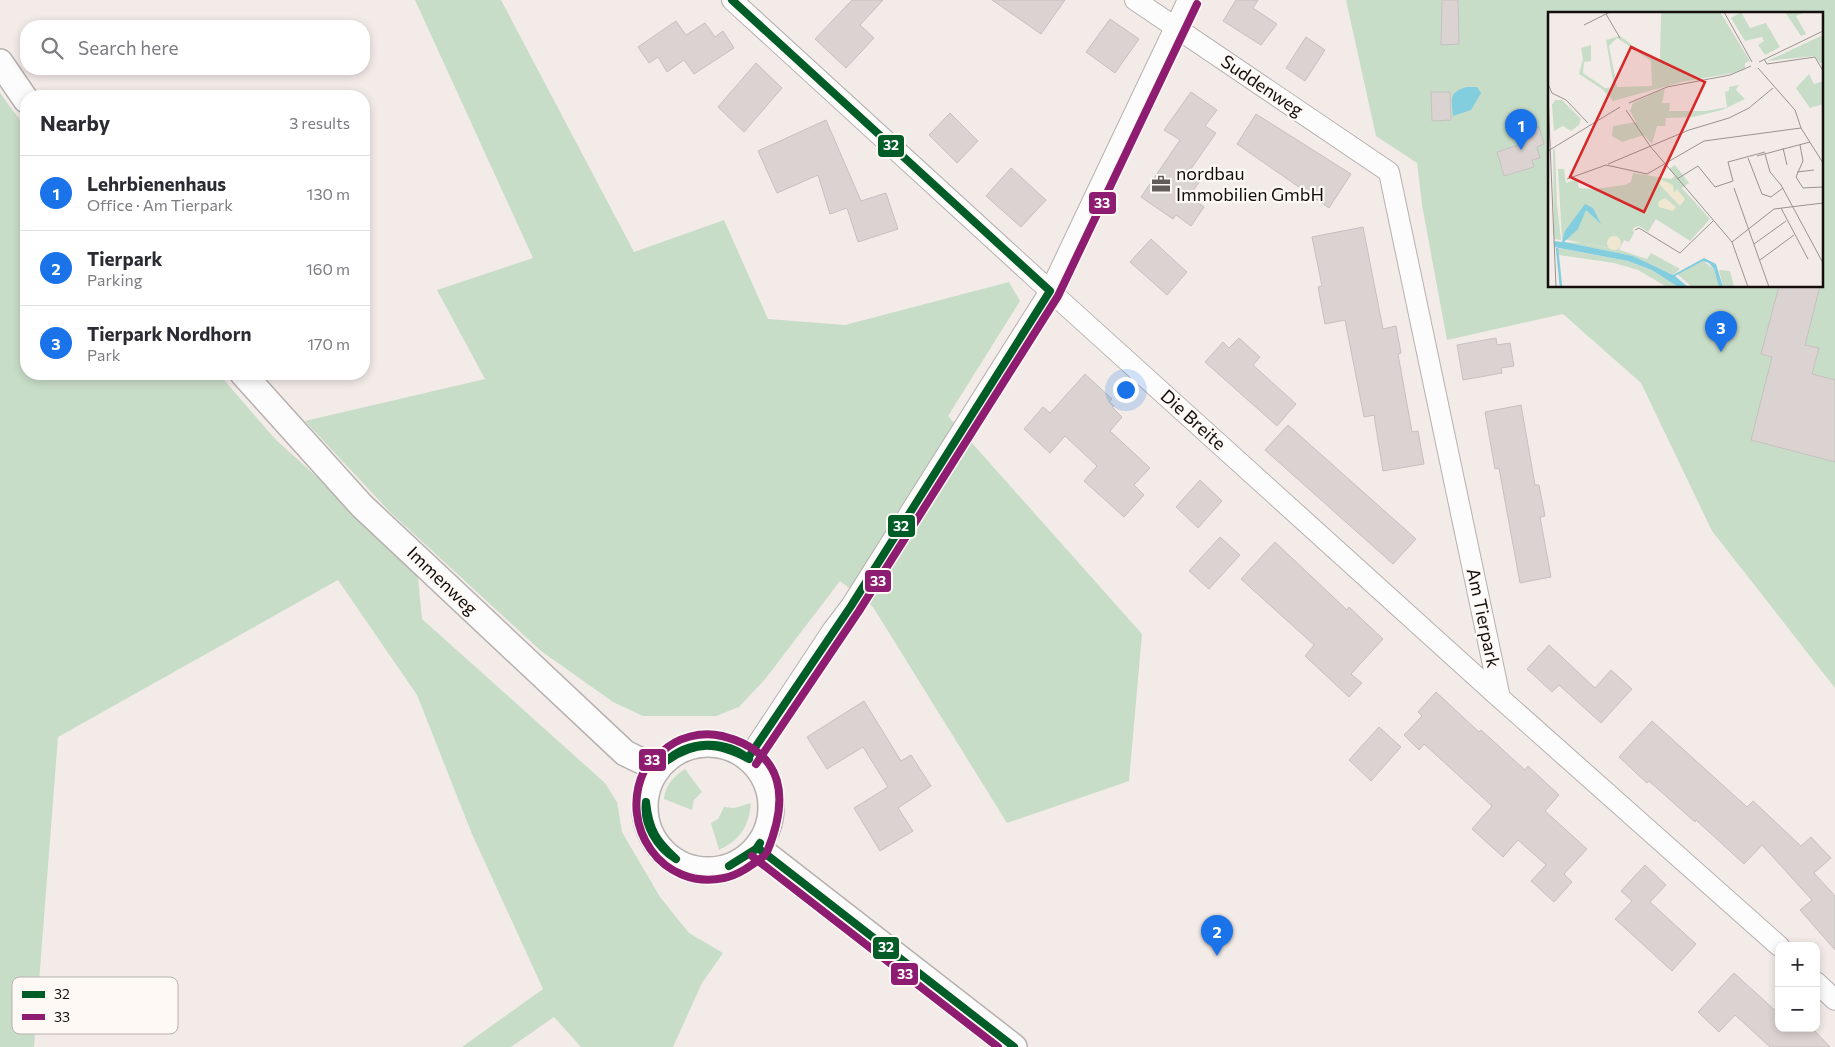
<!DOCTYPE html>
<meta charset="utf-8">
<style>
body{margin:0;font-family:Commissioner,sans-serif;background:#f2f2f3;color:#2b2b33}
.controls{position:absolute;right:15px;bottom:15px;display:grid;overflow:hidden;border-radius:10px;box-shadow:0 2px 8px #0003}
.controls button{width:45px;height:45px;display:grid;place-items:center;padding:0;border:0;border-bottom:1px solid #e1e1e2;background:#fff;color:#2b2b33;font:25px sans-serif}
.you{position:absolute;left:1125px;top:389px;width:18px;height:18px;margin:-12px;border:4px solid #fff;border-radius:50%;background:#1a73e8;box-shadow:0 0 0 8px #1a73e833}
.badge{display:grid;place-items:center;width:32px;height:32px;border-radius:50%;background:#1a73e8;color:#fff;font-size:16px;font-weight:700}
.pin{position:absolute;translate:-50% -41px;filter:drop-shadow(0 1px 2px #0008)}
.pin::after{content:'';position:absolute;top:26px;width:18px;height:15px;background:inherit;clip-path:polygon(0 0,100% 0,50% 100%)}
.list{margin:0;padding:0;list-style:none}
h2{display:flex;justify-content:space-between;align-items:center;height:65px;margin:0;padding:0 20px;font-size:21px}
h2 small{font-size:16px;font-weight:400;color:#7c7c81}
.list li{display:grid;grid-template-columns:32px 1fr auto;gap:15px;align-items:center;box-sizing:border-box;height:75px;padding:0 20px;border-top:1px solid #e1e1e2}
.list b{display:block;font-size:19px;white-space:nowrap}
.list p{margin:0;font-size:16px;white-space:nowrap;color:#7c7c81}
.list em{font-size:16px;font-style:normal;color:#7c7c81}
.icon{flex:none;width:28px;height:28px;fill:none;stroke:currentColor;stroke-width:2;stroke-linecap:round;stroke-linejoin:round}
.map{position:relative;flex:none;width:1835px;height:1047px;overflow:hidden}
.search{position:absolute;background:#fff;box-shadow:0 2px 8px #0003;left:20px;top:20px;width:350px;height:55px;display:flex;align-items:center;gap:12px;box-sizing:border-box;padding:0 18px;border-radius:20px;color:#7c7c81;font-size:19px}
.panel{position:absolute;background:#fff;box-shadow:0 2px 8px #0003;left:20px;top:90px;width:350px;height:290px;border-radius:20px}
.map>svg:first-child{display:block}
.green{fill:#c8ddc8;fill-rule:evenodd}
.water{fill:#82cdde}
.building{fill:#dad3d1;stroke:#c6c0bf}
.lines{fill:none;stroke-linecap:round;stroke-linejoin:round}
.minor-casing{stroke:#b6b0ae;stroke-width:22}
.tertiary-casing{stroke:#b6b0ae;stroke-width:28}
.minor{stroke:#fdfcfc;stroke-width:20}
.tertiary{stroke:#fdfcfc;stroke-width:25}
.bus-1-casing{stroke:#fff9f6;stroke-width:11}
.bus-2-casing{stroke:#fff9f6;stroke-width:11}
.bus-1{stroke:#005d28;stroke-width:8}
.bus-2{stroke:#8e1d72;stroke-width:8}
.labels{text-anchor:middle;stroke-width:4.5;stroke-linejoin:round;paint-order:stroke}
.street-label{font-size:18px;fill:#130e0c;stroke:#fff9f6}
.poi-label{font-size:18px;fill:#130e0c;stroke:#fff9f6;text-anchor:start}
.inset-river{fill:none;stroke:#82cdde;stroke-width:2.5}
.inset-road{fill:none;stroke:#999390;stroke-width:1}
.view{fill:#d62828;fill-opacity:0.15;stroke:#d62828;stroke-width:2.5}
.inset-edge{fill:none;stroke:#130e0c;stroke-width:2.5}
.key{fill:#fff9f6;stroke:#b8b2b0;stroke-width:1}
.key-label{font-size:14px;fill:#130e0c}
.line-badge{stroke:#fff9f6;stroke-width:2}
.badge-label{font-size:14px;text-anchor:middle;font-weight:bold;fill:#fff}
</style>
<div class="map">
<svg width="1835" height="1047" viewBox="0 0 1835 1047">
<rect width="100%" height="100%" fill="#f3ebe8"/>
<!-- green -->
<path class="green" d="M415 0H501L634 252 724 220 768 319 845 325 1009 282 1020 301 948 416 1142 634 1129 781 1007 823 873 607 840 581 766 678 739 707 716 716H643L613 702 541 651 389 511 305 421 485 379 437 290 533 258Z
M1346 0H1835V688L1712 531 1641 383 1563 314 1447 340 1422 205 1417 163 1376 136ZM1549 14H1821V286H1549Z
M0 93 26 128V374H219L275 439 417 567 422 619 605 783 617 802 622 832 660 897 689 933 723 953 702 983 673 1047H581L554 1017 511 1047H462L543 989 472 834 417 695 338 580 58 737 34 1047H0Z
M685 769 702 792 694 800 692 810 664 799C665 785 674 776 685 769Z
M751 803C749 827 740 840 719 850L711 823 718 819 724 807 734 808Z"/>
<!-- water -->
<path class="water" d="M1466 87H1477L1481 93 1471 110 1453 116C1452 99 1448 93 1466 87Z"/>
<!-- building -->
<path class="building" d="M852 0H883L860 25 874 38 846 68 815 39Z
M992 0H1065L1041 34Z
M1236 0H1258L1253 8 1277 24 1261 45 1223 21Z
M1442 0H1458L1459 44 1441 45Z
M1110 19 1139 39 1115 73 1086 52Z
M676 21 686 35 705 23 715 37 723 31 734 48 694 74 684 60 667 72 658 57 649 63 638 47Z
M1306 37 1325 50 1305 81 1286 68Z
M756 63 782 88 744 132 718 107Z
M1191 92 1217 110 1205 126 1216 133 1188 173 1200 181 1189 196 1204 207 1191 226 1176 215 1173 219 1141 197 1180 140 1164 130Z
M1431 92H1450L1451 120 1432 121Z
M950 113 978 141 957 163 929 135Z
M1256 114 1351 174 1329 208 1237 144Z
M826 120 861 201 886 193 898 229 858 242 847 208 830 214 818 175 777 193 758 151Z
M1539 127 1544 144 1537 147 1540 158 1532 160 1534 167 1504 176 1497 152 1522 144 1518 133Z
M1011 168 1046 200 1021 227 986 196Z
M1363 227 1383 329 1396 326 1401 353 1398 354 1412 432 1418 431 1424 464 1383 471 1374 415 1364 417 1345 320 1325 324 1318 287 1322 286 1312 237Z
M1151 239 1187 272 1167 295 1130 262Z
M1779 286H1820L1805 345 1819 348 1812 374 1835 380V462L1751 440 1772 357 1761 354Z
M1239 338 1260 357 1253 365 1296 404 1277 426 1205 362 1223 342 1229 348Z
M1496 338 1497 345 1510 343 1514 366 1501 368 1502 373 1463 380 1457 345Z
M1085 374 1112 399 1109 402 1114 406 1112 407 1122 417 1110 431 1150 468 1134 485 1144 495 1124 517 1084 481 1097 466 1065 436 1050 453 1024 429 1043 407 1050 413Z
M1521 405 1535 485H1539L1545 516 1540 517 1551 577 1520 583 1499 468 1495 469 1485 412Z
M1288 425 1416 539 1393 564 1265 450Z
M1200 480 1222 501 1198 528 1176 507Z
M1220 537 1240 555 1209 589 1189 571Z
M1275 542 1347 610 1349 607 1383 639 1351 674 1362 683 1349 697 1305 656 1314 645 1241 579Z
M1549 645 1595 688 1611 670 1632 689 1601 723 1559 685 1552 692 1527 669Z
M1436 692 1479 732 1481 730 1525 770 1528 766 1559 795 1545 811 1587 849 1564 874 1572 882 1554 902 1531 881 1546 865 1518 840 1503 857 1472 829 1492 806 1424 744 1419 750 1404 735 1422 716 1418 712Z
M864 701 901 761 911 755 931 786 898 808 913 831 880 851 854 808 888 787 863 747 827 769 807 737Z
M1652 721 1747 807 1753 801 1801 846 1811 837 1831 858 1814 873 1835 896V950L1800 910 1812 900 1762 845 1744 864 1696 820 1695 822 1649 781 1647 783 1619 757Z
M1379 727 1401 747 1371 781 1349 760Z
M1645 865 1666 885 1650 902 1696 944 1672 971 1615 919 1632 901 1621 891Z
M1734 973 1779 1014V1028H1812L1830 1047H1770L1735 1015 1719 1032 1698 1012Z"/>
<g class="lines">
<!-- minor casing -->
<g class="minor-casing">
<path id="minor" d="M732 0 1050 291 1500 698
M1135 0 1389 172 1500 698 1779 946
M748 758 832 631 851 606 1050 291 1188 0
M1816 982 1835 1000"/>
</g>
<!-- tertiary casing -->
<g class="tertiary-casing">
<path id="tertiary" d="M0 62 26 100
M243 374 362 506 625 753 658 769
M645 807a63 63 0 1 1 126 0a63 63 0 1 1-126 0Z
M758 848 1014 1047"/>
</g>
<!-- minor -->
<use href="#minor" class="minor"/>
<!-- tertiary -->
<use href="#tertiary" class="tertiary"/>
<!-- bus-1 casing -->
<g class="bus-1-casing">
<path id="bus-1" d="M732 0 1050 291
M748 758 851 606 1050 291
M665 762C688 740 725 739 749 759
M665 762C696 740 717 742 749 759
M646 802C649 830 656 841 676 859
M646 802C643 824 657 848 676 859
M758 848 1014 1047
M729 866 756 849 760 843
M729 866 758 848 760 843"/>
</g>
<!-- bus-2 casing -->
<g class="bus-2-casing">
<path id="bus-2" d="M756 764 859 611 1058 296 1197 4
M752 856 998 1047
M764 856C752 865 739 875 724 878 662 891 618 826 644 771 648 763 656 757 662 752 677 737 702 731 722 736 786 752 789 799 767 852"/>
</g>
<!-- bus-1 -->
<use href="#bus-1" class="bus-1"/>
<!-- bus-2 -->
<use href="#bus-2" class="bus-2"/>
</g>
<!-- icons -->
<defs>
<g id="office-bare" transform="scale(1.5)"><path d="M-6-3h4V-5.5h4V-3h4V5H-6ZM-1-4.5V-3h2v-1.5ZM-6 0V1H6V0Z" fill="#615b59" stroke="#fff9f6" stroke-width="2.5" paint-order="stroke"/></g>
</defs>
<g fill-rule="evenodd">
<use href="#office-bare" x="1161" y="184"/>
</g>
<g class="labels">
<!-- street labels -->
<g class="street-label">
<text transform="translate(1262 86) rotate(34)" y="6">Suddenweg</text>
<text transform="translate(1193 420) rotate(42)" y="6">Die Breite</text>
<text transform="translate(442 581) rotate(44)" y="6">Immenweg</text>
<text transform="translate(1483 618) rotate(78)" y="6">Am Tierpark</text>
</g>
<!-- poi labels -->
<g class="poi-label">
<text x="1176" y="180">nordbau<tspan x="1176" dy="21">Immobilien GmbH</tspan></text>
</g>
</g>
<!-- overview -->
<g transform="translate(1548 12)">
<rect width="275" height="275" fill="#f3ebe8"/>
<path d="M118 0H172L202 49 197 51V56L185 61 134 70 65 89 54 77 31 62 35 47 33 36 43 33V49L36 50 35 61 57 76 66 75 58 28 72 24 95 41 112 48 113 2ZM69 26 103 49 104 74 69 75 61 34ZM193 0 202 16 218 11 232 35 217 43 210 33 216 29 214 25 197 29 183 6ZM237 0H257L248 4 258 22 253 24ZM275 23V50L272 51 267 44 219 49ZM261 62 266 72 275 69V92L262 96 248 76ZM191 73 188 78 197 87 174 98 145 105 118 106 117 114H109L104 132 96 123 74 130 64 124 65 114 88 110 82 99 85 91 108 80 117 77 114 91H122L121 99H158L179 95 177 80 181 79V75ZM7 88H14L33 107 31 113 23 119 15 114 6 119 4 93ZM7 137 9 193 13 228 6 227 5 138ZM127 153 141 171 134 176 162 207 142 229 108 207 100 220 91 214 85 216 86 221 81 230 76 228 71 238 14 227 10 157H16L18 171 29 167 31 176 46 177 76 173 83 170 85 161 123 167 127 164 121 157ZM15 230 36 231 72 238 99 247 103 241 132 257 125 263 85 244ZM10 236 80 249 104 258 130 275H119L90 258 66 251 11 243ZM155 249 166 257 171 275H144L129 262ZM171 258 182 259 186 275H175Z" fill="#c8ddc8" fill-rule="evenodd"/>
<path d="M114 168 125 173 126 181 129 177 137 187 132 194 110 171ZM117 186 128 195 125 199 111 195 110 190ZM59 231a7 7 0 1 1 14 0a7 7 0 1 1-14 0Z" fill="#f0e7d1"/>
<path d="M37 192 45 196 53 212 38 198 30 217 16 230 85 244 125 263 156 246 168 252 175 275H171L166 257 161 251 155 249 127 264 140 275H130L104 258 80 249 6 235V229L14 230 17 219Z" fill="#82cdde"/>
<path class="inset-river" d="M9 236 13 275"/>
<path class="inset-road" d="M176 0 204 50M58 2 72 26M36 13 62 0M216 47 219 52 267 45 275 59M211 50 275 19M210 56 247 98 253 116 275 151M0 72 4 81 18 88 40 111M0 83 8 275M81 91 119 75 182 63 203 54M78 98 102 134 184 230 200 275M252 133 255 149 248 165 255 176 275 175M235 136 239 153M0 139 72 95M217 142 222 160 233 173 275 251M209 144 262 130M200 146 214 182 223 185 235 176M60 152 141 118 181 106 201 96 225 76M249 160 266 158M19 167 58 153 99 162 156 129 253 116M129 167 150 154 167 175 185 169 180 150 217 140M186 176 221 275M233 196 260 247M87 218 91 216 132 241 165 209M184 230 226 197 275 191M206 232 238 209M212 248 246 223"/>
<path class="view" d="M83 35 157 70 96 200 22 165Z"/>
<rect width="275" height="275" class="inset-edge"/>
</g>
<!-- legend -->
<rect x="12" y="977" width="166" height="57" rx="8" class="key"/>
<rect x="22" y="991" width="23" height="7" fill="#005d28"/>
<rect x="22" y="1014" width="23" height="6" fill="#8e1d72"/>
<g class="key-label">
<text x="54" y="999">32</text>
<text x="54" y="1022">33</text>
</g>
<g class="line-badge">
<rect x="877" y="134" width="28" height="24" rx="5" fill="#005d28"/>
<rect x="1088" y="191" width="29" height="24" rx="5" fill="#8e1d72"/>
<rect x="887" y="514" width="29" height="24" rx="5" fill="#005d28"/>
<rect x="864" y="569" width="28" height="24" rx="5" fill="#8e1d72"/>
<rect x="638" y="748" width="29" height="24" rx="5" fill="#8e1d72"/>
<rect x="872" y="936" width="28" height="24" rx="5" fill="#005d28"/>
<rect x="890" y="962" width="29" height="24" rx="5" fill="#8e1d72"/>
</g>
<g class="badge-label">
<text x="891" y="150">32</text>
<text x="1102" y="208">33</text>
<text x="901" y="531">32</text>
<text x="878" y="586">33</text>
<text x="652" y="765">33</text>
<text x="886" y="952">32</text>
<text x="905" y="979">33</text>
</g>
</svg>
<div class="controls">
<button>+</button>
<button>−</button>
</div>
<div class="you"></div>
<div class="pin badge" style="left:1521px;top:150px">1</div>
<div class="pin badge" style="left:1217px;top:956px">2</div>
<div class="pin badge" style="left:1721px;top:352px">3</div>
<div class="search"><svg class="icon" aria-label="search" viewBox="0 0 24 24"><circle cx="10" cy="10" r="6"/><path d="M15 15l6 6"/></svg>Search here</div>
<section class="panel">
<h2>Nearby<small>3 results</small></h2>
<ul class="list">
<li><span class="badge">1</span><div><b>Lehrbienenhaus</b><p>Office · Am Tierpark</p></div><em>130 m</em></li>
<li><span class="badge">2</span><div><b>Tierpark</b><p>Parking</p></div><em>160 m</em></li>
<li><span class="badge">3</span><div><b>Tierpark Nordhorn</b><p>Park</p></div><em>170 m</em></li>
</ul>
</section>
</div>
